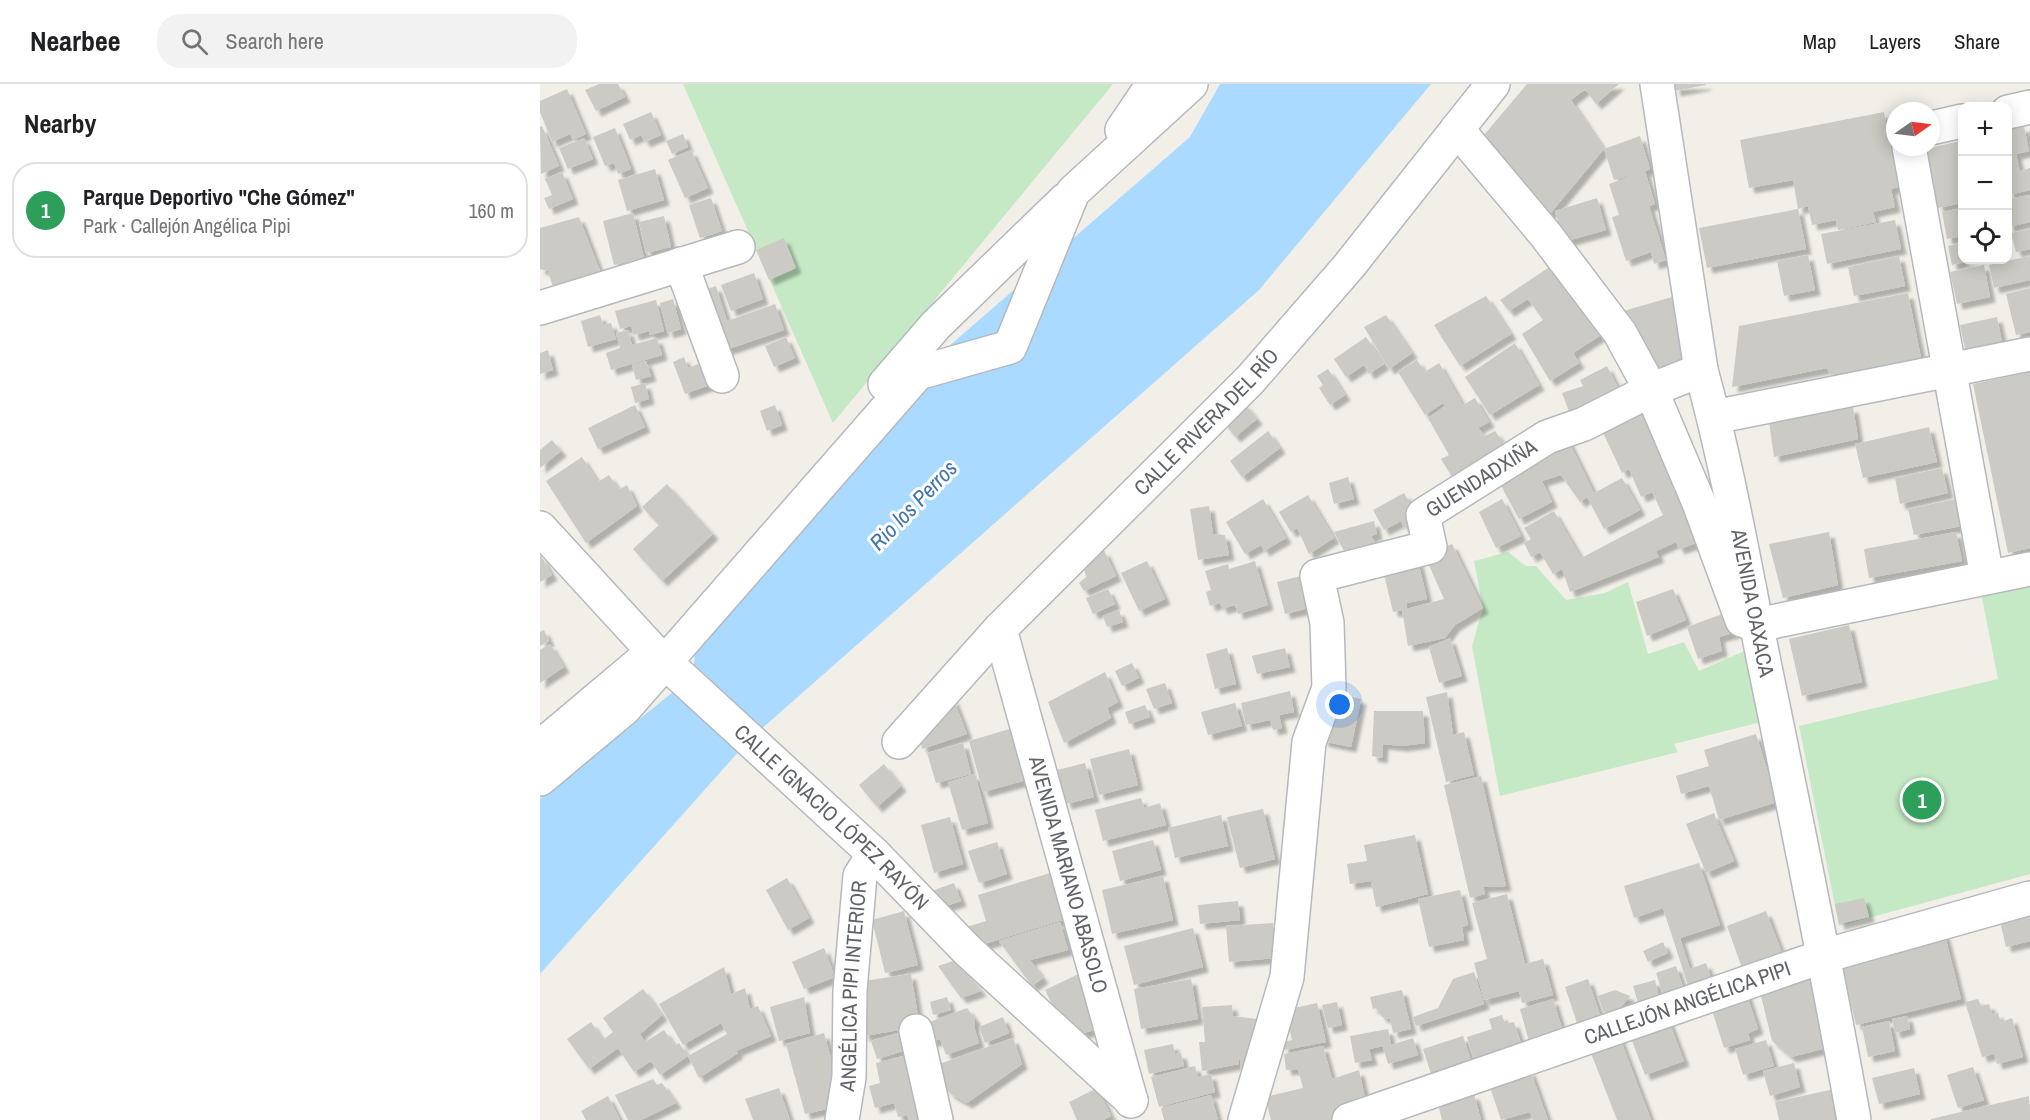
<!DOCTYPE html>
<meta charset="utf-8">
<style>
body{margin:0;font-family:"Archivo Narrow",sans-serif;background:#f2f2f2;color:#202124}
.controls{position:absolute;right:18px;top:18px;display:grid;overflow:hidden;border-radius:12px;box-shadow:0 3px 15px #0003}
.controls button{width:54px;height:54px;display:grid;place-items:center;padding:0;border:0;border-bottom:2px solid #e0e0e0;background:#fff;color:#202124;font:30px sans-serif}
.compass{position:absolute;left:1346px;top:18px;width:54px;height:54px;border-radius:50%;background:#fff;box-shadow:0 3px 15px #0003;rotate:76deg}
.you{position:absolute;left:800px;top:621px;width:21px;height:21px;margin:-15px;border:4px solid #fff;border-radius:50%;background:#1a73e8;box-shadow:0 0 0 9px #1a73e833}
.badge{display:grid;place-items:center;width:39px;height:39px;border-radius:50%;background:#0f766e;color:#fff;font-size:20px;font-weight:700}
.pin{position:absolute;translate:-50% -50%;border:3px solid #fff;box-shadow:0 2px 6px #0006}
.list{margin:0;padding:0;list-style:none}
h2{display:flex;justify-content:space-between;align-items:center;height:78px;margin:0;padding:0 24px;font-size:26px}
h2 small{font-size:20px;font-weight:400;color:#757577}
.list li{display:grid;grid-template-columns:39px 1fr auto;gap:18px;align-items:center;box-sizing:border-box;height:96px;margin:0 12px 12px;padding:0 12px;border:2px solid #e0e0e0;border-radius:24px}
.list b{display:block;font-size:22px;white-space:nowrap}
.list p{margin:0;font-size:20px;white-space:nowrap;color:#757577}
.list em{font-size:20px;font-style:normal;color:#757577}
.icon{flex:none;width:33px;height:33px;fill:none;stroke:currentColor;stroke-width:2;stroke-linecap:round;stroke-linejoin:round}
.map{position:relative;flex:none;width:1490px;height:1036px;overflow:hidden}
header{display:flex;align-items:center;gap:36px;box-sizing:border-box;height:84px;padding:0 30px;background:#fff;border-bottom:2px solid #e0e0e0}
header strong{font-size:28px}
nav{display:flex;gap:33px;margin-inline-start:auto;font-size:21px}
.search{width:420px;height:54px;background:#f2f2f2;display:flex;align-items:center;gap:15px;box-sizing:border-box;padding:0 21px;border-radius:24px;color:#757577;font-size:22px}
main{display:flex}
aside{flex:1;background:#fff}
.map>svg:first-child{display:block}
.green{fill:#c5e8c5}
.water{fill:#aadaff}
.building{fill:#cccac5;filter:url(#shadow)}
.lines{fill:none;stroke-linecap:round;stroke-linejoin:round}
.minor-casing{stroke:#b5b8bc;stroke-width:36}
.minor{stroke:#fff;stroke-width:33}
.labels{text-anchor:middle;stroke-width:6;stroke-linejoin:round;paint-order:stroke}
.street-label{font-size:21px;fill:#5f6368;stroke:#fff}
.water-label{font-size:22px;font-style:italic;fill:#4174aa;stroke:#fff}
</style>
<header>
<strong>Nearbee</strong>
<div class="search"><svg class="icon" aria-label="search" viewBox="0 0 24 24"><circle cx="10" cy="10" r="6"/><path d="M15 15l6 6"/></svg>Search here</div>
<nav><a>Map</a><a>Layers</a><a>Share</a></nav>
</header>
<main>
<aside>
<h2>Nearby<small></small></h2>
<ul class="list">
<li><span class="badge" style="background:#2e9e5b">1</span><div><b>Parque Deportivo &quot;Che Gómez&quot;</b><p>Park · Callejón Angélica Pipi</p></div><em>160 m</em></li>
</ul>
</aside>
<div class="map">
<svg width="1490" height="1036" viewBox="0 0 1490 1036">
<defs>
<filter id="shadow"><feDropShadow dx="5.5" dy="5.5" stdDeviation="1.5" flood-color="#0004"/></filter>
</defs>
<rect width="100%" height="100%" fill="#f1efe8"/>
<!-- green -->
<path class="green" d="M143 0H573L293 339Z
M968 468 986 482H996L1026 516 1065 509 1088 498 1108 570 1144 558 1159 587 1209 565 1225 637 1134 660 1138 668 960 712 932 562 943 524 934 477Z
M1490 499V790L1299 842 1259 642 1458 595 1441 509Z"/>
<!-- water -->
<path class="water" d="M680 0H891L719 206 210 655 0 890V715L153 592 159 522 378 289 650 53Z"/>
<!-- building -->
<path class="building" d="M59 0H78L85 13 56 27 45 6Z
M987 0H1079L1056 20 1045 5 1031 16 1064 65 1009 131 944 51Z
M1134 0H1166V1L1135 7Z
M27 5 46 50 33 56 30 50 12 58 0 28V17Z
M111 28 121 51 105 58 101 51 90 56 83 40Z
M1344 28 1358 103 1351 105 1355 123 1333 128 1336 138 1298 146 1296 136 1272 141 1268 122 1258 125 1253 96 1209 104 1200 56Z
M2 42 19 82 1 90 0 43Z
M1484 42 1489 67 1476 70 1480 87 1490 84V106L1468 111V46Z
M75 44 91 85 78 90 74 79 65 82 53 53Z
M143 50 148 63 132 70 126 57Z
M1100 52 1110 85 1105 87 1115 120 1109 122 1126 176 1114 180 1111 168 1086 177 1072 133 1079 131 1069 100 1101 88 1074 96 1064 65Z
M44 54 53 75 28 85 19 64Z
M1420 57 1422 119 1398 124 1385 65Z
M151 66 168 104 145 114 128 76Z
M115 85 124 116 87 127 78 96Z
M22 88 33 115 9 125 4 114 12 111 5 95Z
M1490 111V138L1468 143V115Z
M171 114 182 147 160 154 149 121Z
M1057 114 1066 146 1023 158 1015 127Z
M1422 124V152L1407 155 1402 128Z
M1258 125 1266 165 1167 184 1159 144Z
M93 129 104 174 74 181 63 137Z
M124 132 131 163 106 169 99 138Z
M39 133 60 187 13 203 8 187 0 185V144Z
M1355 136 1361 165 1287 180 1281 150Z
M1490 145V165L1476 168 1471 149Z
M244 154 256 184 229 196 216 166Z
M1422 159V176H1433L1412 181 1408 162Z
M1268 171 1275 206 1244 212 1237 177Z
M1359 172 1365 202 1314 212 1308 183Z
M1490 172V196L1454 204 1449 181Z
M1014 180 1061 251 1033 269 1039 279 1010 297 982 250 1003 236 988 215 969 227 960 216Z
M1444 181 1450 213 1417 220 1410 188Z
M214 189 223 215 191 227 181 201Z
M176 202 187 237 235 220 244 246 177 269 157 208Z
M1490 204V248L1476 251 1466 210Z
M1368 209 1381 274 1290 291 1287 284 1192 303 1199 242Z
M946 212 971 250 920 282 894 241Z
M1132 213 1145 273 1116 292 1080 228Z
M133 215 141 245 128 249 120 219Z
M116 216 124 247 110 251 109 247 94 251 91 242 80 245 75 227Z
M60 231 63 241 71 239 76 255 48 263 41 237Z
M846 231 872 269 849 285 824 243Z
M1457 233 1463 263 1426 270 1420 241Z
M88 246 92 261 117 254 122 271 71 286 66 269 80 264 76 249Z
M246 253 255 274 234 283 225 262Z
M826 253 844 280 829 290 824 281 806 293 794 275Z
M975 259 999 301 950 331 925 293Z
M8 266 13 286 0 290V269Z
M144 273 148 284 173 274 180 297 145 310 133 278Z
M877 276 885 288 899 279 923 321 935 314 949 338 938 344 945 352 955 347 964 360 961 362 968 374 919 404 901 375 909 371 888 334 905 322 903 319 885 331 858 288Z
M106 277 111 292 96 296 92 281Z
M1067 282 1082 312 1033 338 1022 309 1043 302 1040 296Z
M788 285 805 311 790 321 779 304 783 301 777 292Z
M1490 288V464L1468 469 1433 300Z
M105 299 109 315 95 319 91 303Z
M1112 315 1162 457 1139 465 1136 458 1116 467 1119 473 1030 508 1022 485 1013 490 1000 468 991 473 984 459 991 455 984 444 1014 427 1041 474 1123 431 1112 408 1101 413 1089 385 1082 389 1060 342Z
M704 319 717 335 695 353 682 336Z
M95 321 105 343 58 365 48 344Z
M235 321 242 341 227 347 220 327Z
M1313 323 1318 355 1234 373 1229 338Z
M1389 343 1397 378 1323 394 1315 360Z
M728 347 740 364 702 393 690 377Z
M1027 354 1054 409 1082 394 1100 426 1064 445 1047 413 1040 418 1021 391 1002 397 1012 418 979 435 959 398Z
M12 356 21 367 0 384V366Z
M42 373 58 398 69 391 79 406 87 401 97 422 46 459 6 397Z
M1402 384 1408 409 1360 420 1355 394Z
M808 393 814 415 794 420 789 399Z
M127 400 173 450 122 497 93 465 119 441 102 423Z
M864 409 876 431 864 444 861 437 844 446 833 426Z
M768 411 794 454 769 470 757 444 751 448 739 428Z
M723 415 746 454 724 467 721 461 705 470 686 438Z
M962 415 981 452 956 464 939 428Z
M1416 415 1422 442 1374 451 1368 425Z
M669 422 673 450 685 451 689 471 658 476 650 425Z
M834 437 837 450 831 452 842 471 807 480 804 467 794 448Z
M1289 448 1298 501 1243 514 1229 460Z
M1416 448 1422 477 1329 494 1324 465Z
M912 460 943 524 915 541 905 554 868 562 862 526 853 528 842 482 877 473 887 515 867 519V525L904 515 884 470Z
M564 466 576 492 544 507 539 499 546 493 544 484Z
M0 470 12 491 0 498Z
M607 477 625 515 599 527 581 489Z
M715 477 728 521 698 530 695 521 682 525 680 519 670 522 666 508 671 506 665 487 688 480 689 485Z
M772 489 780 521 745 530 737 498Z
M568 505 575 520 553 530 546 514Z
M1133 505 1146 536 1107 552 1096 518Z
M579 526 583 538 567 543 563 532Z
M1193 526 1200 547 1179 553 1182 567 1158 575 1147 543Z
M1309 541 1322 598 1262 612 1249 555Z
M4 546 9 557 0 562V548Z
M910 554 922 592 899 599 889 563Z
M10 560 24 583 0 599V566Z
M687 564 696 600 675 605 666 570Z
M745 564 750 583 717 590 712 572Z
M592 579 599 594 582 602 575 587Z
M565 588 578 618 567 624 571 634 524 659 508 618Z
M625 599 632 619 614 625 606 605Z
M750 607 754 628 739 631 742 644 733 646 730 636 706 641 701 619Z
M907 608 913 651 924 648 934 691 906 698 886 613Z
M792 609 821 615 811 663 782 657Z
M413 614 427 650 382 665 378 645Z
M695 619 702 642 668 651 661 628Z
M605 621 610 633 589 640 585 628Z
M834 627H883L885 659 862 662 843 660 842 674 832 672Z
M476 643 490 695 443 708 429 657Z
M1216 650 1237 718 1179 736 1169 702 1141 710 1136 692 1169 682 1164 666Z
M423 659 431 690 396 699 387 669Z
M589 665 598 701 559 711 550 675Z
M545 679 554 713 526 720 517 686Z
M344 680 361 702 337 723 319 701Z
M435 690 448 739 422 746 408 698Z
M941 692 966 802 943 803 945 810 930 814 904 701Z
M601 714 604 724 620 719 626 741 563 757 555 726Z
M723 725 735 775 700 784 687 733Z
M1174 729 1194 777 1166 789 1146 740Z
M681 731 688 762 635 774 628 744Z
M410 733 423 780 394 789 381 741Z
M875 751 888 810 836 823 831 797 810 800 807 780 827 777 824 761Z
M613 756 621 786 580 797 572 767Z
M457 758 467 790 439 799 428 767Z
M1159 779 1180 841 1140 854 1150 885 1166 879 1172 898 1149 905 1123 824 1094 834 1084 802Z
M510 789 525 835 438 862 423 844 446 837 438 811Z
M623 792 633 836 572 850 562 806Z
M247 794 269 834 248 846 226 806Z
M414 799 421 817 400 824 386 809Z
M920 806 928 841 922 843 924 856 889 863 878 815Z
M967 810 985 880 1003 875 1013 911 982 919 979 907 944 916 934 879 947 875 932 819Z
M1324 814 1329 833 1299 840 1295 820Z
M698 817 700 836 660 840 658 821Z
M1490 826V857L1466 863 1459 833Z
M364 827 378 881 345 889 332 836Z
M1226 827 1243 872 1203 887 1187 842Z
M520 838 528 866 490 876 503 894 492 902 459 857Z
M733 839 736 874 689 878 686 842Z
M653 844 663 883 594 901 584 862Z
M1404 848 1421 915 1316 941 1299 874Z
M1123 858 1128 869 1108 878 1103 867Z
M284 864 295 893 264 905 252 878Z
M416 876 441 907 421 914 398 882Z
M1136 882 1143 903 1123 910 1116 889Z
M184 883 191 910 205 904 210 925 218 922 231 952 196 967 198 969 159 994 148 972 187 950 181 939 143 961 119 920Z
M547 886 559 945 543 949 520 936 505 906Z
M934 888 944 920 876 942 873 933 898 924 913 895Z
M371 890 379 938 358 941 359 946 324 952 316 898Z
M651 895 658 935 601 945 594 905Z
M1048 895 1062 937 1039 945 1025 903Z
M1273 895 1290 963 1251 973 1232 957 1220 908Z
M1115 896 1119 913 1098 919 1093 902Z
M103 905 122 931 100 950 105 958 124 946 135 962 139 959 148 972 120 991 111 977 94 988 78 964 49 985 27 955 51 938 63 956 73 948 63 934Z
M862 906 871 945 853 949 850 935 842 933 836 924 833 925 830 913Z
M1075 906 1090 912 1080 924 1064 929 1058 912Z
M1206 908 1218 945 1208 949 1210 956 1184 964 1170 920Z
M264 913 270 949 239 957 230 923Z
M407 913 411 926 393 931 390 918Z
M1013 915 1024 951 990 961 980 925Z
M1438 915 1441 922 1449 920 1452 930 1458 929 1461 938 1472 934 1483 973 1457 980 1454 970 1442 973 1425 918Z
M797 918 802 941 788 944 782 921Z
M777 919 786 958 744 966 742 958 752 956 745 926Z
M692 921 693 932 724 936 712 992 701 988 698 953 699 980 662 987 659 958H665L662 923Z
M427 924 435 935 434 943 439 959 406 971 400 955 383 961 376 943Z
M962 931 965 940 974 938 984 968 936 983 927 953 952 945 949 935Z
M1367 932 1370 945 1355 949 1352 935Z
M463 933 469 949 445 959 439 943Z
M1128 935 1144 977 1105 991 1089 949Z
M1349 937 1355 967 1328 973 1322 943Z
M371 945 376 963 337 975 331 957Z
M848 945 851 961 873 954 878 971 848 980 843 963 849 961 829 965 832 976 815 979 810 952Z
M284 949 299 1003 291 1024 265 1030 246 960Z
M923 952 934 986 894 999 883 965Z
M1079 952 1111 1036H1077L1049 964Z
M473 954 482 980 427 1019 411 1010 388 984Z
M1226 956 1234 982 1203 991 1195 965Z
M633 960 635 970 641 969 644 982 609 990 604 966Z
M783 962 792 995 819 986 828 1028 802 1036H731L725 1013 763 1004 758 985 746 986 744 970Z
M371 970 388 1036H369L367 1031 358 1033 354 1019 335 1024 329 1002 340 999 336 979Z
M1254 979 1260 1003 1230 1012 1223 987Z
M655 982 658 993 671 990 675 1008 619 1023 611 993Z
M1433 983 1444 1016 1418 1024 1407 991Z
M1374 984 1380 1010 1339 1020 1332 994Z
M990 986 1008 1036H993L990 1028 961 1036 949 1000Z
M113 995 117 1001 122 999 136 1019 101 1036H88L75 1011Z
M239 1004 250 1036H213L205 1015Z
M557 1004 571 1032 563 1036H537L529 1018Z
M1294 1005 1301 1036H1239L1235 1018Z
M934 1010 941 1036H902L898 1020Z
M671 1011 678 1036H624L621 1024Z
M68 1012 80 1036H46L41 1027Z
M1489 1012 1490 1036H1391V1035Z"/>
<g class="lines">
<!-- minor casing -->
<g class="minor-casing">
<g id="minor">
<path id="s1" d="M1117 0 1161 286C1188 384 1205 484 1225 583 1256 734 1287 884 1314 1036"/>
<path d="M1468 28 1490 23"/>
<path d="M1391 44 1422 37"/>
<path d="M917 45 1005 150 1080 249 1111 306 1159 419 1202 536 1217 541 1490 485"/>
<path d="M582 46 613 0"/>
<path d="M1369 63 1447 493"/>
<path d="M141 180 182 292"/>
<path d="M0 224 198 163"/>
<path d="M345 300 396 241 525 116"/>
<path d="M1174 333 1490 270"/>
<path id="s2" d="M0 444 113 567 334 770 427 866 591 1016"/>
<path id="s3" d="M460 545 591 1017"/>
<path id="s4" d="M359 658 460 545 710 296 809 182 953 0"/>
<path d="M0 663 113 568"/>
<path d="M0 695 85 624 378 289 470 263 533 108 651 0"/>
<path d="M376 947 396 1036"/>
<path id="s5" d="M302 1036 309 993 310 906 320 792 334 770"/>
<path id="s6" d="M705 1036 747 893 769 658 789 604 787 539 777 492 890 463 883 431 1007 353 1044 340 1111 306 1161 286"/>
<path id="s7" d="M809 1036 1284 872 1490 814"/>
</g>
</g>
<!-- minor -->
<use href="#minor" class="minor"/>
</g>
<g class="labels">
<!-- street labels -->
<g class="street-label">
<text dy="7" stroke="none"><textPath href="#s4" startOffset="444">CALLE RIVERA DEL RÍO</textPath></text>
<text dy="7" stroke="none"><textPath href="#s6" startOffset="774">GUENDADXIÑA</textPath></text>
<text dy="7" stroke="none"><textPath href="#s1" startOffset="528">AVENIDA OAXACA</textPath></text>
<text dy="7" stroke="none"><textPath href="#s2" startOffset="411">CALLE IGNACIO LÓPEZ RAYÓN</textPath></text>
<text dy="7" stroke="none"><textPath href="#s3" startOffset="255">AVENIDA MARIANO ABASOLO</textPath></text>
<text dy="7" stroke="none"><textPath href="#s5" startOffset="135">ANGÉLICA PIPI INTERIOR</textPath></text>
<text dy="7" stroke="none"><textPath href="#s7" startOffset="358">CALLEJÓN ANGÉLICA PIPI</textPath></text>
</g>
<!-- water labels -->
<g class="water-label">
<text transform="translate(373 421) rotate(-46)" y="8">Rio los Perros</text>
</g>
</g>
</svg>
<div class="controls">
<button>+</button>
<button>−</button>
<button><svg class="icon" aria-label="locate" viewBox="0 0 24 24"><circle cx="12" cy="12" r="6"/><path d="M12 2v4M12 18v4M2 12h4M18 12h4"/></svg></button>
</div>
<svg class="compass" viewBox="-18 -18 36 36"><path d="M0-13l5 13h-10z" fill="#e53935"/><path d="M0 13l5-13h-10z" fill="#757577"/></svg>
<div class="you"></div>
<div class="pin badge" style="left:1382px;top:716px;background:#2e9e5b">1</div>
</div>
</main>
